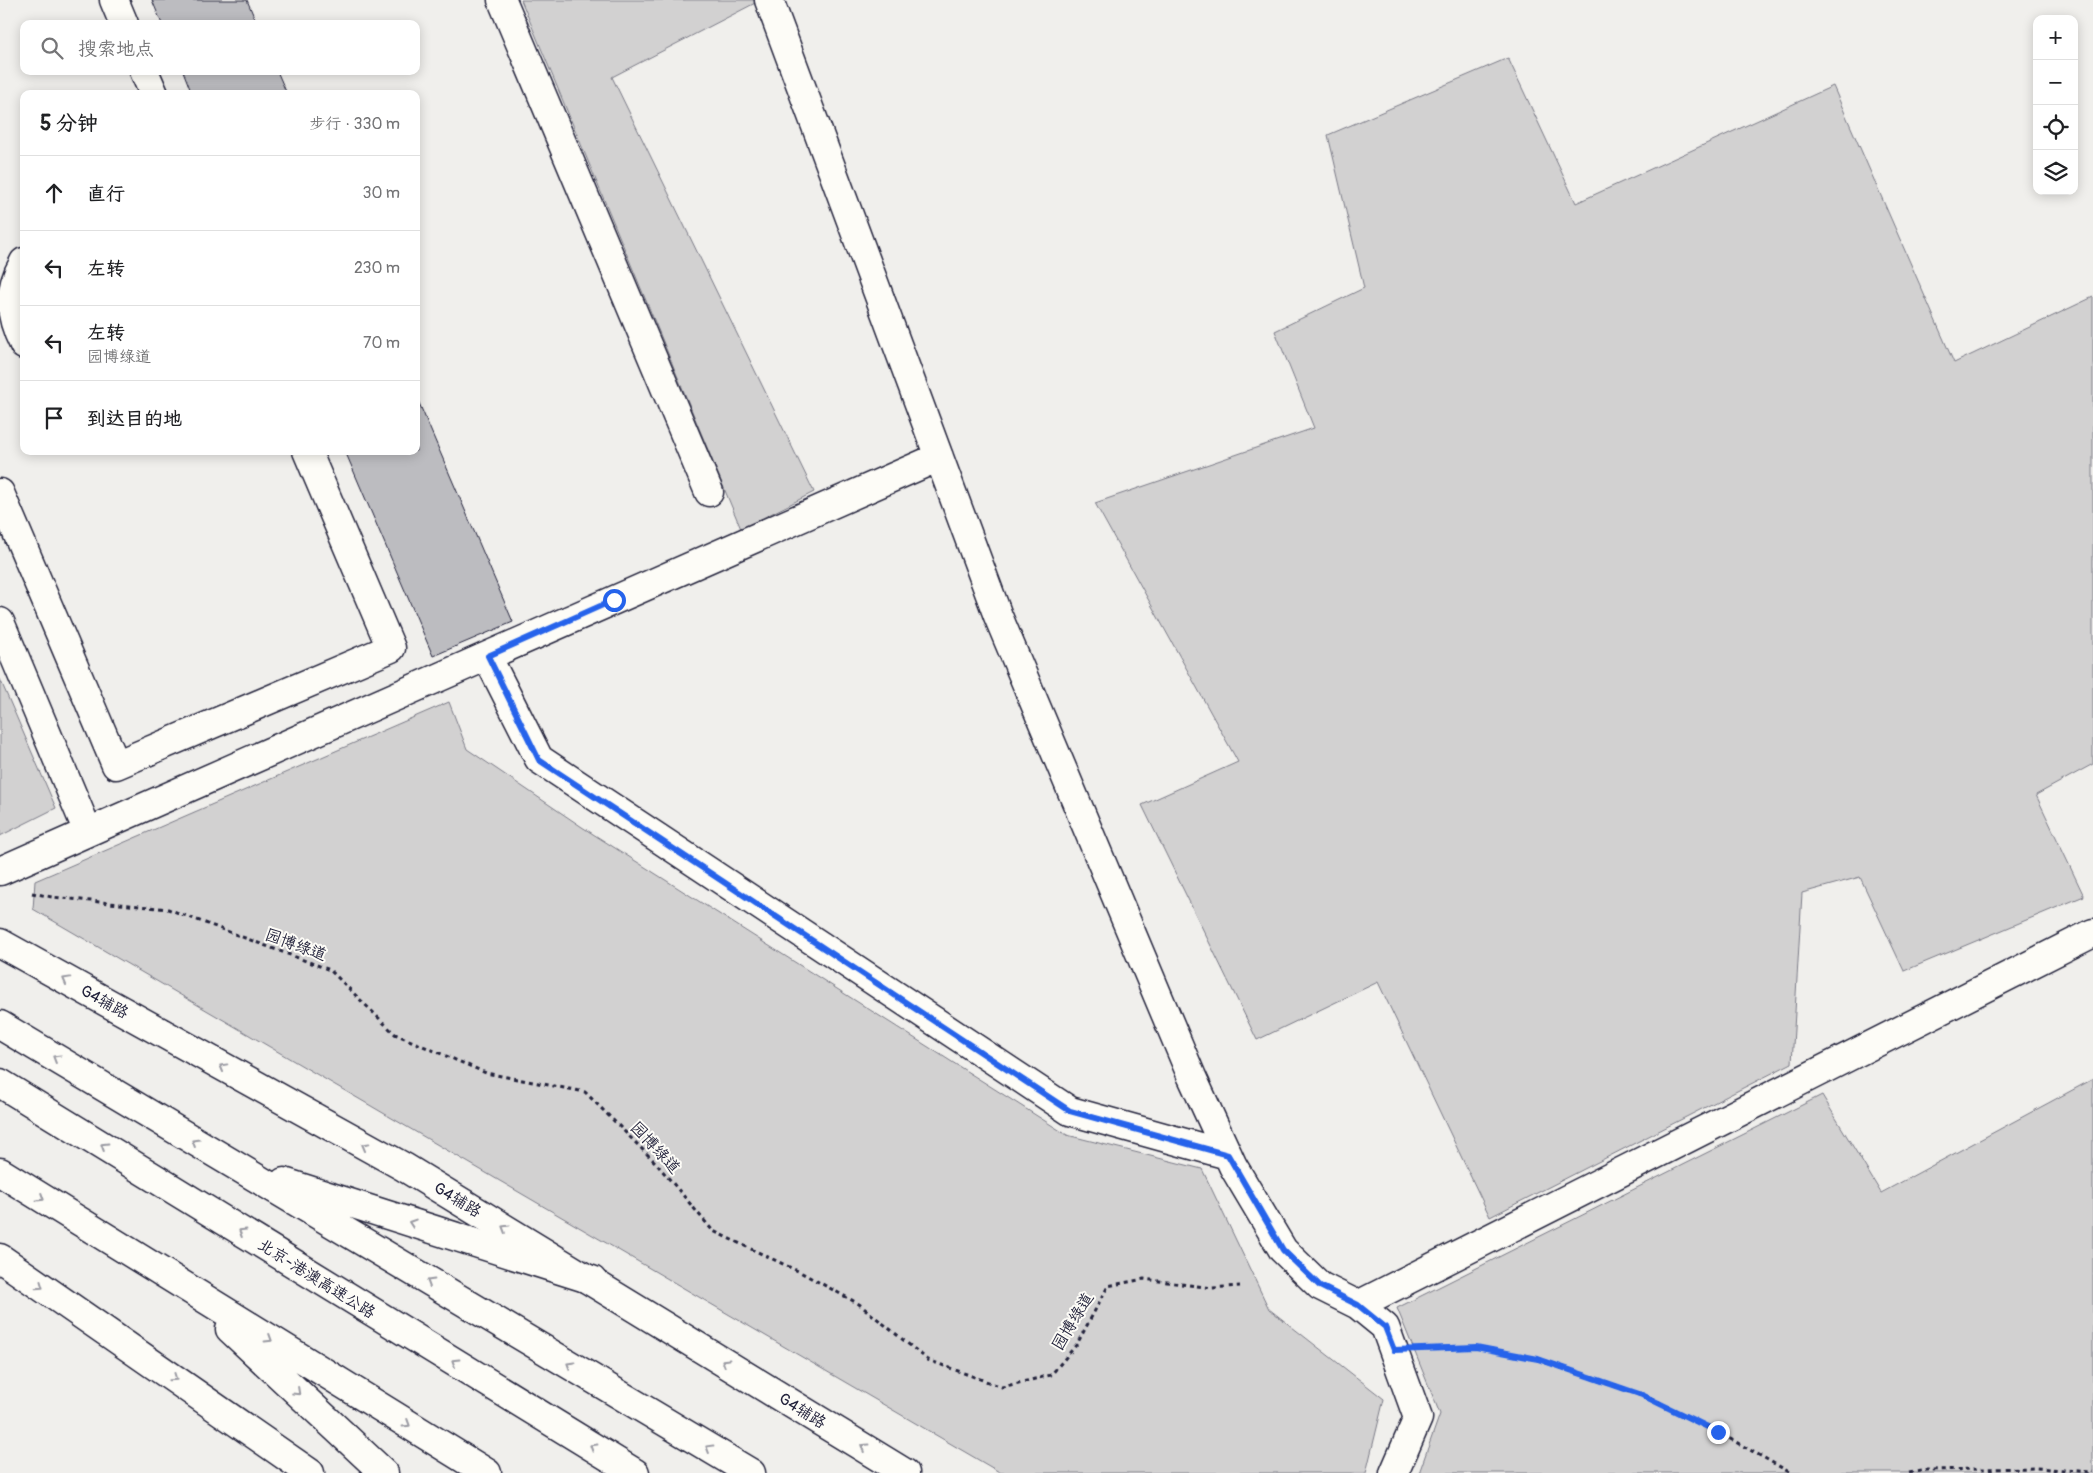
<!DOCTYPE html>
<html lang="zh">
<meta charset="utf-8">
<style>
body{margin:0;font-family:Pangolin,"LXGW WenKai TC",sans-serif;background:#f2f2f2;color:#202124}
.controls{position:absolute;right:15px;top:15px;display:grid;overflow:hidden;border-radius:10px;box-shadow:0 2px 12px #0003}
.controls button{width:45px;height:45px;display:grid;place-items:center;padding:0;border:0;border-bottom:1px solid #e0e0e0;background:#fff;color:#202124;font:25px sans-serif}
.stop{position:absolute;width:15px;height:15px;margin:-11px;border:4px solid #2563eb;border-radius:50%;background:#fff}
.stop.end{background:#2563eb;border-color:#fff;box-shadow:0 1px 5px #0008}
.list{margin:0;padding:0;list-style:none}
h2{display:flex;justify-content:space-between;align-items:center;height:65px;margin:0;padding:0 20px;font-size:21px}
h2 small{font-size:16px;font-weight:400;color:#757577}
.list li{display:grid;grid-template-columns:32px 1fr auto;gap:15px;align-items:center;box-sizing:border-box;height:75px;padding:0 20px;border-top:1px solid #e0e0e0}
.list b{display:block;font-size:19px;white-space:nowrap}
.list p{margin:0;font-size:16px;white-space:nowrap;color:#757577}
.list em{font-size:16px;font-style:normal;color:#757577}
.icon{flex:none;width:28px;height:28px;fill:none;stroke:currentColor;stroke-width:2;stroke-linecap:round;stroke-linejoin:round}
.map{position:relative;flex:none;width:2093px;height:1473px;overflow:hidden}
.search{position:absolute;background:#fff;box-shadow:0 2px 12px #0003;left:20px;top:20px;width:400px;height:55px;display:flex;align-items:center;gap:12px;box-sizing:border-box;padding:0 18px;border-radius:10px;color:#757577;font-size:19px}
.panel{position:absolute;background:#fff;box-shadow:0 2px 12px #0003;left:20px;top:90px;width:400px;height:365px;border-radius:10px}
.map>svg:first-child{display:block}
.green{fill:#d2d1d1;stroke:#7a7a86}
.building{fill:#bcbcc0;stroke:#22223b}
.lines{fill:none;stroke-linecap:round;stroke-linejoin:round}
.minor-casing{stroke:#22223b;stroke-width:31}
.tertiary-casing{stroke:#22223b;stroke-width:31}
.motorway-casing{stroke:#22223b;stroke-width:31}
.path{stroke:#22223b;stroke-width:3;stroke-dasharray:4 4;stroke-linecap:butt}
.minor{stroke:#fdfcf7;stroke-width:28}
.tertiary{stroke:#fdfcf7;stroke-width:28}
.motorway{stroke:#fdfcf7;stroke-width:28}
.oneway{stroke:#9a9aa2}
.route{stroke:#2563eb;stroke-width:6}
.labels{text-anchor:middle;stroke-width:4;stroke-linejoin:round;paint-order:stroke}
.street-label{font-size:16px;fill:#22223b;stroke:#fdfcf7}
</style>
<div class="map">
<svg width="2093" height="1473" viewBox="0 0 2093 1473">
<rect width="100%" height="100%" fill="#f0efec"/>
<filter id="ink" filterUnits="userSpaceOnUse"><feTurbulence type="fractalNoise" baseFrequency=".02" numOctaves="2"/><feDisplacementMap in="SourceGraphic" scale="10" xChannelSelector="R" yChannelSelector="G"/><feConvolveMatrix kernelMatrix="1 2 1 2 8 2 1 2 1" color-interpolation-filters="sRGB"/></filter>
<g filter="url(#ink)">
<!-- green -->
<path class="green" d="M521 0H761L612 77 814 492 741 529Z
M1508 58 1576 203 1833 86 1954 363 2093 297V764L2036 795 2084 896 1904 971 1860 877 1802 893 1792 1063 1490 1217 1378 982 1257 1040 1142 805 1238 762 1095 503 1314 428 1275 331 1364 288 1328 135Z
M0 679 56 808 0 836Z
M449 702 467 749 582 827 1067 1135 1202 1169 1269 1309 1384 1399 1366 1473H1001L33 909 35 881Z
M2093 1079V1473H1419L1440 1414 1397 1308 1822 1095 1881 1193Z"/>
<!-- building -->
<path class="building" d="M152 0H247L257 24H162Z
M183 71H277L287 94H192Z
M416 396 513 622 433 656 345 451H416Z"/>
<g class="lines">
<!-- minor casing -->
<g class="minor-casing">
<path id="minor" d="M114 0 124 24
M502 0 709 492
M769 0 998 616 1192 1077 1233 1166 1283 1250 1320 1286 1358 1305 1385 1327 1418 1418 1394 1473
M144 71 154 94
M24 262C7 292 9 315 24 345
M0 493 116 765 391 648 307 451
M0 622 88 832 0 871
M487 656 539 759 1070 1111 1228 1155
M88 832 939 457
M1358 1305 2093 933"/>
</g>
<!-- tertiary casing -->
<g class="tertiary-casing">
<path id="tertiary" d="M0 943 404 1167 905 1473
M0 1258 310 1473"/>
</g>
<!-- motorway casing -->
<g class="motorway-casing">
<path id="motorway" d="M0 1025 751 1473
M0 1083 635 1473
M0 1172 487 1473
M284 1182 592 1280
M230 1329 384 1473"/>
</g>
<!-- path -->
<path class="path" d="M32 893 52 897 168 909 330 970 395 1034 486 1073 585 1092 655 1162 713 1231 800 1272 859 1304 928 1360 1002 1387 1051 1375 1077 1344 1108 1286 1144 1279 1212 1288 1240 1286
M1427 1349 1476 1347 1538 1359 1642 1395 1718 1432 1791 1473
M1909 1473 1927 1470 2036 1468 2093 1472"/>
<!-- minor -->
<use href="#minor" class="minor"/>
<!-- tertiary -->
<use href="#tertiary" class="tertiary"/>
<!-- motorway -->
<use href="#motorway" class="motorway"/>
</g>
<!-- one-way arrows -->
<defs><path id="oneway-chevron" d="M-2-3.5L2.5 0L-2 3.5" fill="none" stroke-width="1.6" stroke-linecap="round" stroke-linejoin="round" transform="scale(1.25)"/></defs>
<g class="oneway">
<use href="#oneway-chevron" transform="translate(66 980) rotate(-151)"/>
<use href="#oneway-chevron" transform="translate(56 1058) rotate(-149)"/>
<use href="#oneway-chevron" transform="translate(223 1067) rotate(-151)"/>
<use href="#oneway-chevron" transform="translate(195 1142) rotate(-149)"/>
<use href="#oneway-chevron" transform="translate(104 1146) rotate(-148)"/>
<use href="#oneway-chevron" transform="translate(365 1146) rotate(-151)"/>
<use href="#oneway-chevron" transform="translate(41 1198) rotate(32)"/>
<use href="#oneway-chevron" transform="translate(412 1223) rotate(-162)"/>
<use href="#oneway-chevron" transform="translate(505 1228) rotate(-149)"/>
<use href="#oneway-chevron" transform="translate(242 1232) rotate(-148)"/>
<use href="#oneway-chevron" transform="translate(430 1282) rotate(-149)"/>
<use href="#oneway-chevron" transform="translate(40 1286) rotate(35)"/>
<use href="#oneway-chevron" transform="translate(269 1339) rotate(32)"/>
<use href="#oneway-chevron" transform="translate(455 1362) rotate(-148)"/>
<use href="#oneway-chevron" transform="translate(725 1362) rotate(-148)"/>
<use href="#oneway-chevron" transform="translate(570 1365) rotate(-149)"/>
<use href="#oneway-chevron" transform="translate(174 1378) rotate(35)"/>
<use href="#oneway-chevron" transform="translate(297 1392) rotate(43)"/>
<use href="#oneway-chevron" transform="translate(407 1424) rotate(32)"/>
<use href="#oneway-chevron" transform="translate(593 1447) rotate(-148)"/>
<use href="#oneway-chevron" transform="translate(864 1447) rotate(-148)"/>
<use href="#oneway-chevron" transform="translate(709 1448) rotate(-149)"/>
</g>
</g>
<g class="lines" filter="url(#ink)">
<!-- route -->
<path class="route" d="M614 600 488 656 539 760 1070 1111 1228 1155 1283 1250 1320 1286 1358 1305 1385 1327 1394 1350 1476 1347 1538 1359 1642 1395 1718 1432"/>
</g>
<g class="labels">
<!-- street labels -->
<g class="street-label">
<text transform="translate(296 944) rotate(20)" y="6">园博绿道</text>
<text transform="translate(105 1001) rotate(29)" y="6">G4辅路</text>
<text transform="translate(656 1147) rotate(47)" y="6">园博绿道</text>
<text transform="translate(458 1199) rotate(31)" y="6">G4辅路</text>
<text transform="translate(317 1278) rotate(32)" y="6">北京-港澳高速公路</text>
<text transform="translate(1072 1321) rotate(-59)" y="6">园博绿道</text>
<text transform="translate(803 1410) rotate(32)" y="6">G4辅路</text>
</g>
</g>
</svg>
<div class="controls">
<button>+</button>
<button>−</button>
<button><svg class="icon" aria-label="locate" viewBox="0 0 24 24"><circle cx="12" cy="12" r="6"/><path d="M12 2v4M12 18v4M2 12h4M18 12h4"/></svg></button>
<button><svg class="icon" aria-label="layers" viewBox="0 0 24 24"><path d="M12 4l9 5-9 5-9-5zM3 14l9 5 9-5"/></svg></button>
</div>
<div class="stop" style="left:614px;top:600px"></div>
<div class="stop end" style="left:1718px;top:1432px"></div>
<div class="search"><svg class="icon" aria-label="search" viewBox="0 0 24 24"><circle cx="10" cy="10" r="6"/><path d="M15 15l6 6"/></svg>搜索地点</div>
<section class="panel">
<h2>5 分钟<small>步行 · 330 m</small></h2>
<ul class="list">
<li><svg class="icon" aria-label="ahead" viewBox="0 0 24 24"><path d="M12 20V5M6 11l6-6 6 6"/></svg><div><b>直行</b></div><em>30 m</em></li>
<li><svg class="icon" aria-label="left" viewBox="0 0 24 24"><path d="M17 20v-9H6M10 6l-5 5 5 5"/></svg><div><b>左转</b></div><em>230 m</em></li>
<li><svg class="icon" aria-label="left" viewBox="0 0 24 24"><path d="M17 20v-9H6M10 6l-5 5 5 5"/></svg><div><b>左转</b><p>园博绿道</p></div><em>70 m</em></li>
<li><svg class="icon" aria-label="arrive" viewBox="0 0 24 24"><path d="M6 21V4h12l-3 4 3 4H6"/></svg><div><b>到达目的地</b></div></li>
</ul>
</section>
</div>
